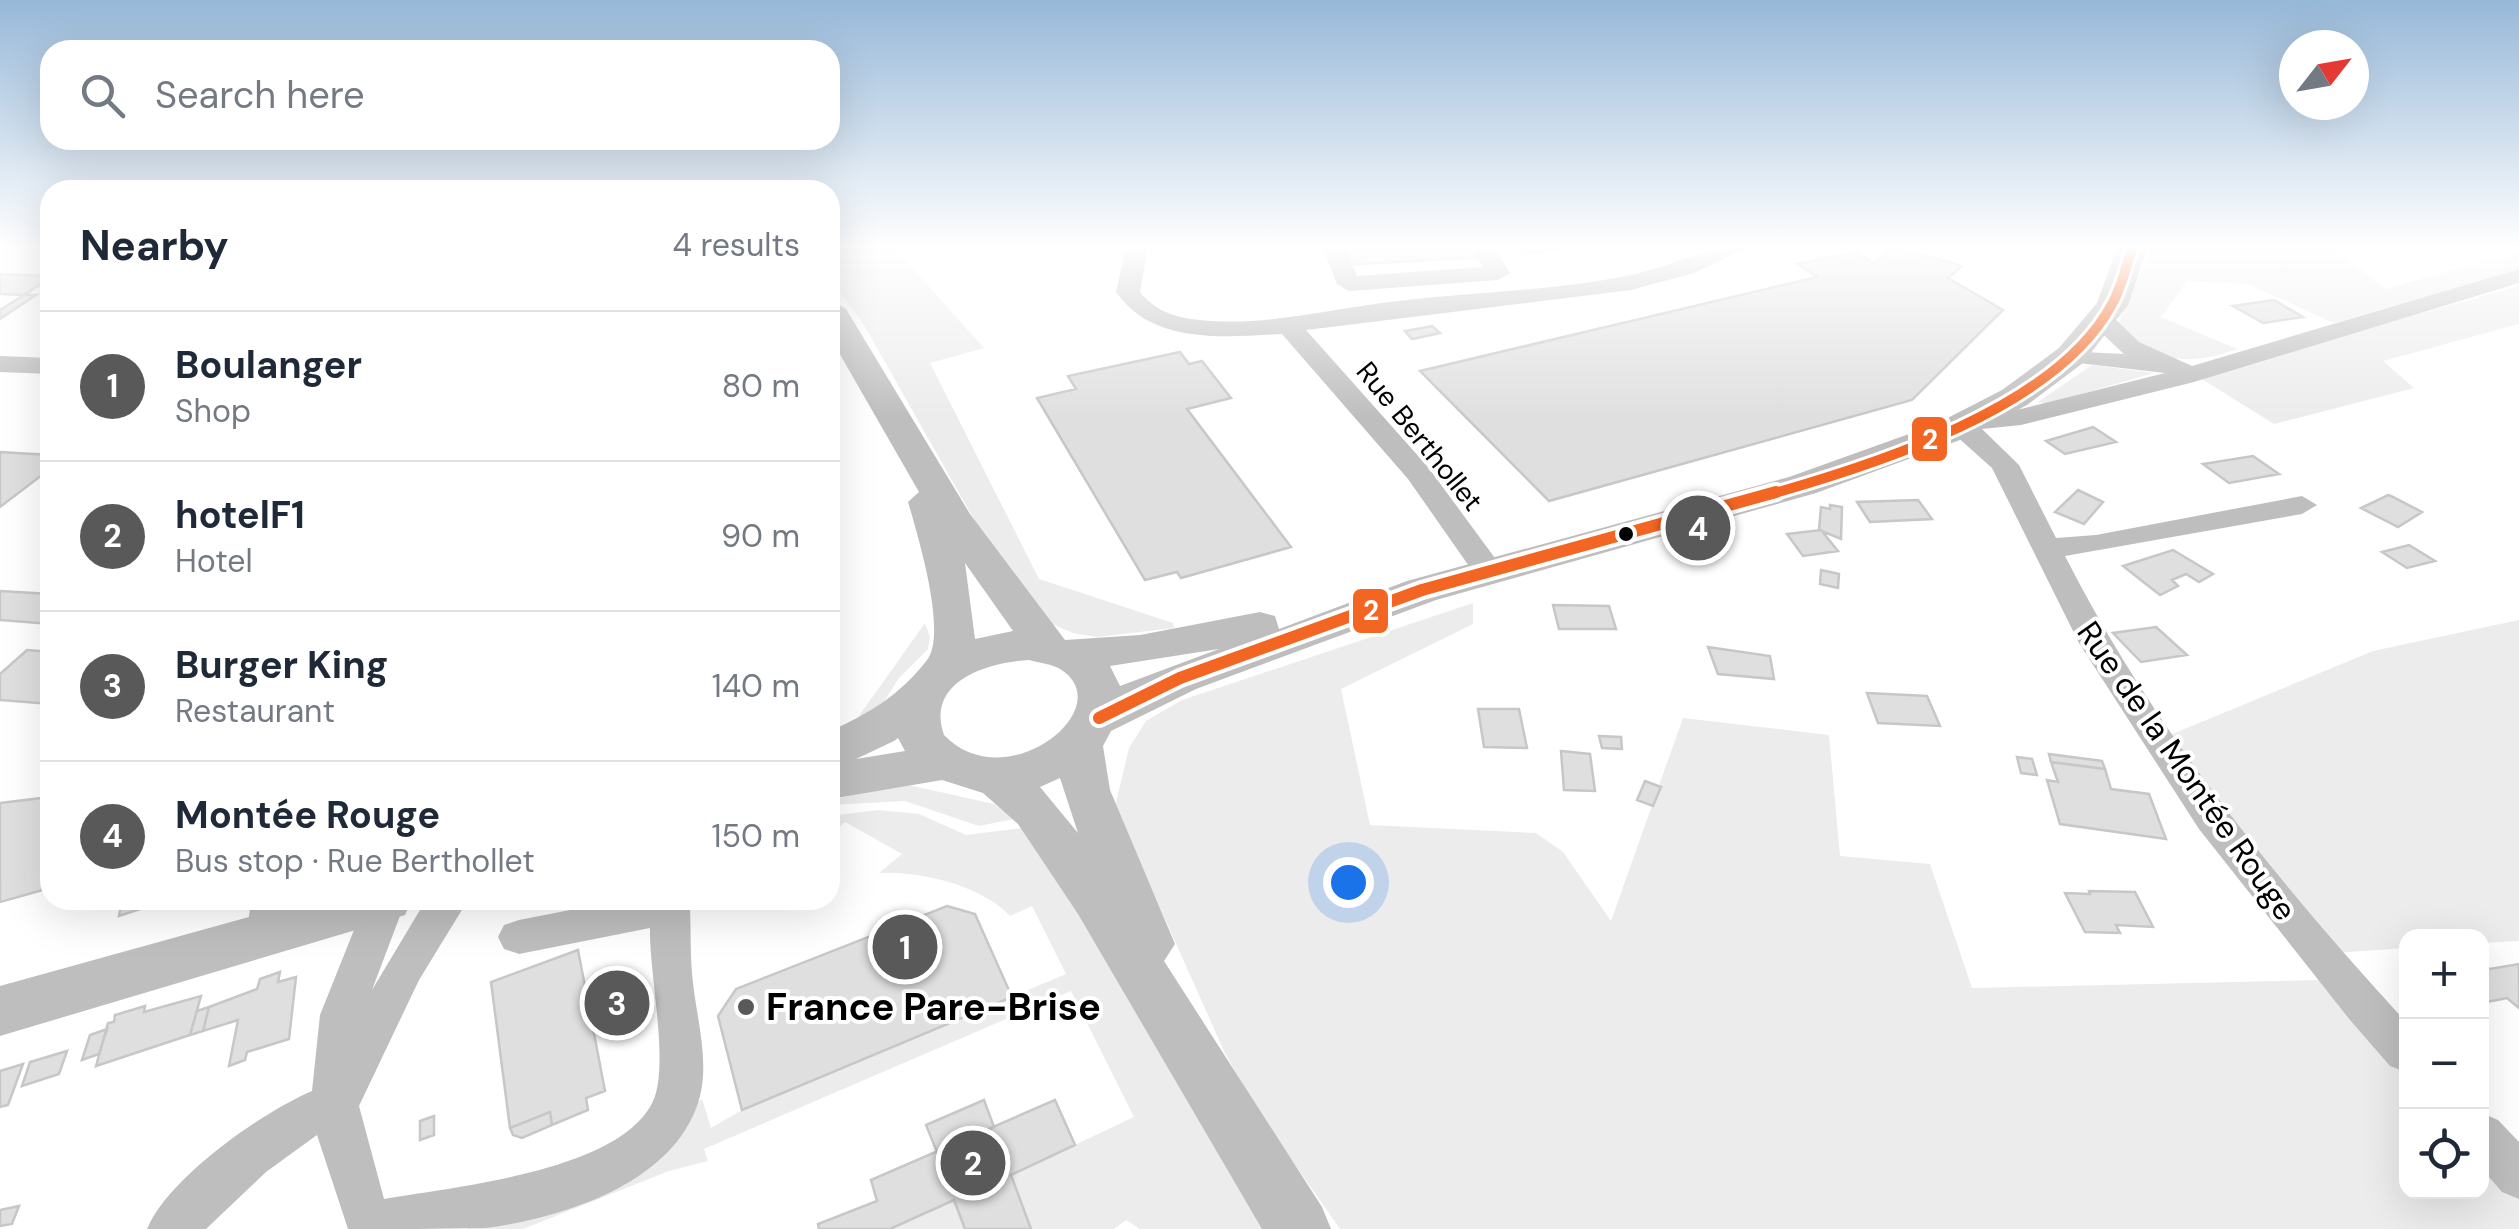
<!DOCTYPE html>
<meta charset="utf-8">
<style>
body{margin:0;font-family:"DM Sans",sans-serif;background:#f6f6f7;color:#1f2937}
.controls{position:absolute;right:30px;bottom:30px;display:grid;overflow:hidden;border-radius:20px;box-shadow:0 10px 40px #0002}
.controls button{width:90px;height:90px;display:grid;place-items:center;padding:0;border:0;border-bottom:2px solid #e0e1e3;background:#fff;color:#1f2937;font:50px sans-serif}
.compass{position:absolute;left:2279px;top:30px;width:90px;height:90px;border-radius:50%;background:#fff;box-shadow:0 10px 40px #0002;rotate:59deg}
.you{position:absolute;left:1348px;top:882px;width:35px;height:35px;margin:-25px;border:8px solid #fff;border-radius:50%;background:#1a73e8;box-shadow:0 0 0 15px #1a73e833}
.badge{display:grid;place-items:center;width:65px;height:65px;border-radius:50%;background:#595959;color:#fff;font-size:32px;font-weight:700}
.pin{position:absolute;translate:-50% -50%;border:5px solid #fff;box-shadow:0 2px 10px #0006}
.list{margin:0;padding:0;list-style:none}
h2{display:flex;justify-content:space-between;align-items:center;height:130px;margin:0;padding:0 40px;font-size:42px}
h2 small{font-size:32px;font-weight:400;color:#747a83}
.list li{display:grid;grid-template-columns:65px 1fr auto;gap:30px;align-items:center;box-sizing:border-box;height:150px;padding:0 40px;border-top:2px solid #e0e1e3}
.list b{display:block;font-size:38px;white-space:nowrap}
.list p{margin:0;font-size:32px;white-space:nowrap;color:#747a83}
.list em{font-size:32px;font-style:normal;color:#747a83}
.icon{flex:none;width:55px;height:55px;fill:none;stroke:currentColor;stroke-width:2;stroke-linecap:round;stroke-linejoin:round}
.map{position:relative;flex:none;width:2519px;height:1229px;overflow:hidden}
.search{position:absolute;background:#fff;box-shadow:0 10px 40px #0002;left:40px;top:40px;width:800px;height:110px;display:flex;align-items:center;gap:25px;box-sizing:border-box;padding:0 35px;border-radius:30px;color:#747a83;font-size:38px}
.panel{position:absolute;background:#fff;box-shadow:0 10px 40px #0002;left:40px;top:180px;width:800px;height:730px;border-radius:30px}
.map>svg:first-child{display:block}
.green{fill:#ececec}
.building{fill:#dfdfdf;stroke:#c7c7c7;stroke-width:2.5}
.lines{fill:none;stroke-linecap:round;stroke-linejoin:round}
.minor{fill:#bebebe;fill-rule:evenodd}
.major{fill:#bebebe;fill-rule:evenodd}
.bus-1-far1-casing{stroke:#fff;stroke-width:16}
.bus-1-casing{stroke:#fff;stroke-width:20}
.bus-1-far1{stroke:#f26522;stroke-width:10}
.bus-1{stroke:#f26522;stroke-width:12}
.bus-dot{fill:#000;stroke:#fff;stroke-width:4}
.poi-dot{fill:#595959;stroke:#fff;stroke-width:4}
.labels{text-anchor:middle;stroke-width:8;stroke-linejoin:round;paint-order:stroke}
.far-street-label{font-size:28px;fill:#000;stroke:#fff}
.street-label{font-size:32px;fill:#000;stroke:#fff}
.near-poi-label{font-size:38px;font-weight:bold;fill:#000;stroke:#fff;text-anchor:start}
.line-badge{stroke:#fff;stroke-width:4}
.badge-label{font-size:28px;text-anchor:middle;font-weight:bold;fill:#fff}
</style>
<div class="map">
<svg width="2519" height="1229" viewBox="0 0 2519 1229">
<rect width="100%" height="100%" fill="#fff"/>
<!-- green -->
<path class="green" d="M830 246H893L984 348 930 363 1039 579 1173 623 1174 628 1097 637 1073 633 1047 622 1001 567 864 325 830 279Z
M2152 246H2333L2385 289 2519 252V269L2334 323 2248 284 2187 281 2161 317 2237 349C2186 367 2155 363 2118 323Z
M2519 286V324L2383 361 2414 388 2274 424 2197 376Z
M2092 365 2154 373 2046 404 2038 402Z
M1473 603V624L1341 689 1370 825 1536 833 1563 852 1611 921 1683 718 1829 735 1840 856 1930 864 1972 988 2322 980 2406 1070V1192H2482V1150L2519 1191V1229H1340L1258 1112 1224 1051 1115 807 1129 748 1146 721 1182 700Z
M2519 620V941L2482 943V936H2406V948L2335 953 2170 735 2373 651Z
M925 623 930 637 928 649 899 678 882 705 854 723Z
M904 784 994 804 1014 819 979 826 905 801 830 805V800Z
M878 810 919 814 966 835 1031 827 1268 1229H1140L1126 1220 1114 1229H1031L1011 1175 1134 1117 1071 991 704 1149 708 1161 669 1171 523 1229H466L564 1199 702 1099 711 1128 742 1110 1066 974 1032 906 1010 916C983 886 919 870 879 873L902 854 845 822 830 836V816Z
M954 1200 965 1229H890Z"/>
<!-- building -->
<path class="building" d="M1337 246H1479L1485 257 1344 265Z
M1517 246H1574L1525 254Z
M1893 246 1962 266 1948 278 2003 310 1912 400 1549 501 1420 371 1817 277 1798 264 1856 252 1874 264Z
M0 274 50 276V278L24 295 0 294Z
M24 295H36L0 319V310Z
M2274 300 2303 317 2263 323 2233 306Z
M1432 326 1440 333 1412 339 1405 331Z
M1180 352 1189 364 1202 361 1231 398 1187 409 1291 547 1181 578 1177 572 1145 580 1037 398 1076 389 1068 376Z
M2093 427 2116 442 2065 454 2046 441Z
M0 452 50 455V469L0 507Z
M2253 456 2279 474 2229 483 2203 464Z
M2078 490 2103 502 2084 524 2055 512Z
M2388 495 2391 496 2422 512 2398 527 2361 508Z
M1918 500 1932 519 1870 522 1857 502Z
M1830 505 1842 507 1841 539 1819 530 1821 507 1830 509Z
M1821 530 1838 551 1803 556 1787 534Z
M2409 545 2435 561 2407 568 2382 552Z
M2173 550 2213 574 2199 582 2186 574 2172 580 2178 586 2160 595 2123 566Z
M1821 570 1839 574 1838 588 1820 584Z
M0 591 50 594V624L0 620Z
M1553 605 1609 606 1616 629H1559Z
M2156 627 2187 655 2141 662 2113 633Z
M1708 647 1770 656 1774 679 1718 674Z
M27 650 50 652V704L0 700V674Z
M1867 693 1927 696 1940 726 1878 723Z
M1478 709H1519L1527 748 1484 747Z
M1599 736 1621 737 1622 749 1602 748Z
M1561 751 1590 754 1595 791 1564 790Z
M2049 754 2102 761 2105 769 2051 762Z
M2017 757 2032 759 2037 775 2021 773Z
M2051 762 2105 769 2111 789 2149 794 2166 839 2060 824 2047 780 2058 782Z
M1645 781 1661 787 1653 806 1637 800Z
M50 797V888L0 902V803Z
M2089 891 2135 892 2153 927 2116 925 2120 933 2085 932 2065 893 2090 894Z
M122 900H168L119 916Z
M947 906 975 914 1012 997 742 1110 718 1016 736 989Z
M578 950 605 1091 586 1098 588 1110 552 1125 550 1112 510 1128 491 982Z
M2519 964V1008L2507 998 2482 1003V965L2490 969Z
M280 972 278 982 296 977 289 1039 247 1052 245 1060 229 1066 238 1020 203 1031 209 1007 257 989 260 979Z
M201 996 190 1035 96 1066 108 1023 114 1022 115 1015 145 1006 144 1012Z
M209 1007 203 1031 190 1035 197 1011Z
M107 1029 99 1054 82 1060 90 1035Z
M67 1051 59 1074 22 1086 30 1062Z
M23 1064 8 1105 0 1107V1071Z
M984 1100 994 1127 937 1152 926 1125Z
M1055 1100 1075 1145 1011 1175 1031 1229H965L954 1200 890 1229H819L818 1224 877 1201 871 1180Z
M550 1112 552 1125 522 1138 513 1135 510 1128Z
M434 1116V1135L420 1140V1121Z
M19 1206 12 1224 0 1226V1210Z"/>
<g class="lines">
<!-- minor -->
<path class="minor" d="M1126 246H1148L1140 292C1155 311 1176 318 1200 320 1267 327 1332 308 1398 301 1474 292 1551 291 1626 276 1669 268 1708 245 1751 246L1694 273 1631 290 1306 330 1428 467 1500 565 1505 572 1489 582 1478 579 1408 479 1282 334C1224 337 1153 345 1116 292Z
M1322 246H1344L1357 276 1483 267 1471 246H1493L1510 273 1498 280 1349 291 1337 284Z
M2519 269V283L2194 382 2021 425 1982 429 2019 465 2056 538 2096 535 2302 496 2317 505 2302 514 2065 556C2152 728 2276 880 2406 1022V1072L2390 1066 2350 1020 2199 829 2079 643 1992 468 1945 426 1968 414 2021 409 2165 373 2061 361 2057 356 2061 351 2124 354 2093 325 2090 320 2093 315H2111L2139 342 2192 366Z
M0 356 50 358V374L0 372Z
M251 900H291L289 932 283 944 268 949 253 944 247 932Z
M366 900H406L372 990 426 900H468L419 980 359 1106 384 1199C452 1187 629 1171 655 1096 668 1056 649 973 650 928L519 954 504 949 498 937 504 925 519 920 621 900H687L690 907C691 932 690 958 693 983 697 1019 709 1060 700 1096 678 1182 564 1218 485 1228 441 1229 393 1229 348 1229L317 1135 266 1172 206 1229H147C169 1177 261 1113 312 1091L320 1015Z
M2482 1113 2498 1120 2519 1142V1199L2502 1192 2482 1169Z"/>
<!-- major -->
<path class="major" d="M2118 246H2148L2128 305 2083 363 2027 405 1960 440 1816 493 1436 600 1196 689 1111 731 1103 746 1110 790 1175 944 1164 961 1322 1207 1331 1229H1262L1078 914 1018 824 983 793 942 780 830 799V731C869 714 901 694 927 660 948 633 917 533 908 502L919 492 830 337V299L846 309 970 514 1065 640 1140 635 1260 612 1275 616 1279 629 1407 581 1789 477 1934 425 2002 390 2059 348 2097 303ZM965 563 1013 631 975 639ZM1219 649 1120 686 1110 666ZM1029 660C1039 663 1052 664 1060 669 1122 707 1006 800 944 735 925 681 988 662 1029 660ZM898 738 905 751 856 759 894 741ZM1060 778 1078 833 1040 787Z
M310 900H412L405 915 386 921 0 1036V986Z"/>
<!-- bus-1-far1 casing -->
<g class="bus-1-far1-casing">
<path id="bus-1-far1" d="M1768 495C1874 465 2057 408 2112 304 2122 287 2126 265 2133 246"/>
</g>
<!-- bus-1 casing -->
<g class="bus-1-casing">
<path id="bus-1" d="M1099 718 1180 678 1422 590 1776 492"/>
</g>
<!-- bus-1-far1 -->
<use href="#bus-1-far1" class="bus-1-far1"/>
<!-- bus-1 -->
<use href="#bus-1" class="bus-1"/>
</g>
<!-- sky -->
<linearGradient id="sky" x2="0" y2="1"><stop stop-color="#97b8d8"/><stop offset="0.59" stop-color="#fff"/><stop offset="1" stop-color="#fff" stop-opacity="0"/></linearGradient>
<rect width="2519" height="418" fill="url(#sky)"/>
<!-- markers -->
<circle class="bus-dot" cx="1626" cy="534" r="9"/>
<circle class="poi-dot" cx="746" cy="1007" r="10"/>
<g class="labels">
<!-- far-street labels -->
<g class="far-street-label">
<text transform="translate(1420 436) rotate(51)" y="10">Rue Berthollet</text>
</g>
<!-- street labels -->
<g class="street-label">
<text transform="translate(2187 771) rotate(55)" y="11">Rue de la Montée Rouge</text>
</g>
<!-- near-poi labels -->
<g class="near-poi-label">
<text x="766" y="1020">France Pare-Brise</text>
</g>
</g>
<g class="line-badge">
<rect x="1910" y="415" width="39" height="48" rx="10" fill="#f26522"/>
<rect x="1351" y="587" width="39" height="48" rx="10" fill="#f26522"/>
</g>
<g class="badge-label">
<text x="1930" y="449">2</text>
<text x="1371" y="620">2</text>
</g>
</svg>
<div class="controls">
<button>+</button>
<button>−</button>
<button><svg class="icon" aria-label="locate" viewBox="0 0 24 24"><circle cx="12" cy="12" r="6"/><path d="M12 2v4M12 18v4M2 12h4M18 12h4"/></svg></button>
</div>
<svg class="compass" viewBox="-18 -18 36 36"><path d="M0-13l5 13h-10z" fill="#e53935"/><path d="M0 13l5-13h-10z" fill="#747a83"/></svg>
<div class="you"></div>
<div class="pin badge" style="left:905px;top:947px">1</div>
<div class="pin badge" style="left:973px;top:1163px">2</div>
<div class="pin badge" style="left:617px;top:1003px">3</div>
<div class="pin badge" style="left:1698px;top:528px">4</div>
<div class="search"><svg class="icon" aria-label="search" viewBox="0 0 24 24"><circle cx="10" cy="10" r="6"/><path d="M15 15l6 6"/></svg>Search here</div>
<section class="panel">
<h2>Nearby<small>4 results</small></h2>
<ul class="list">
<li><span class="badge">1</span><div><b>Boulanger</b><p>Shop</p></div><em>80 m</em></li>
<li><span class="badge">2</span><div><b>hotelF1</b><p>Hotel</p></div><em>90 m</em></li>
<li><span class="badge">3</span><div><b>Burger King</b><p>Restaurant</p></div><em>140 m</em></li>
<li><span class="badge">4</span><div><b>Montée Rouge</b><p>Bus stop · Rue Berthollet</p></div><em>150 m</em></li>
</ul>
</section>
</div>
